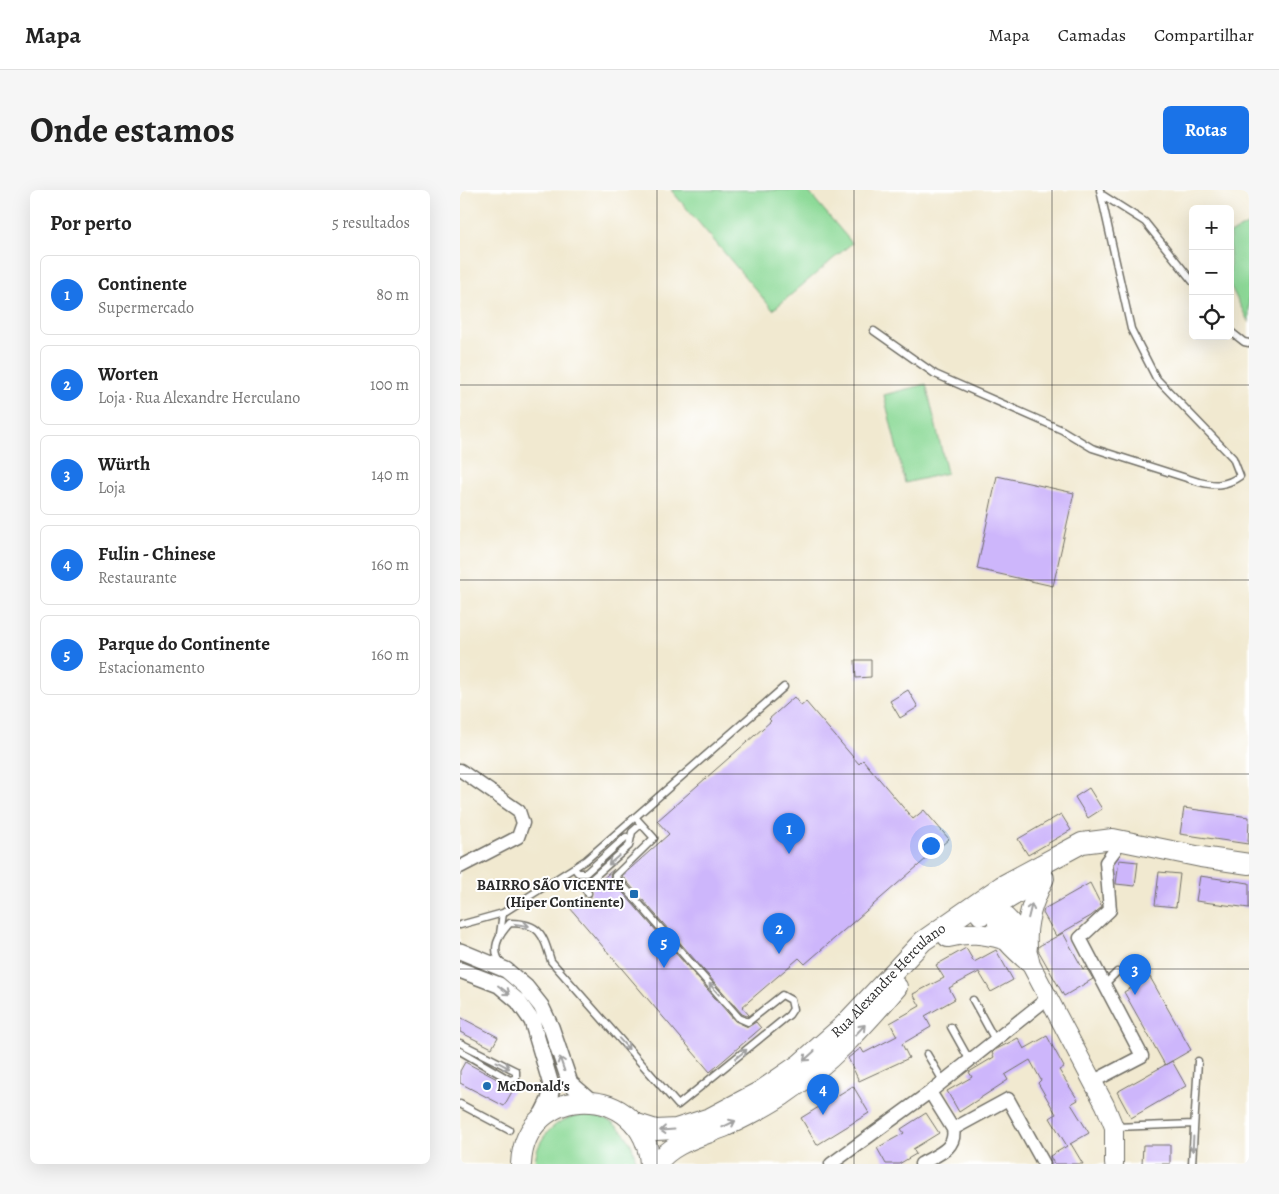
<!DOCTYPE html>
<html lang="pt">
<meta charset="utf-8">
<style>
body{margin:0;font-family:Alegreya,serif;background:#f6f6f6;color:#222}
.controls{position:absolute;right:15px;top:15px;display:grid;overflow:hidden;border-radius:8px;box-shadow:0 5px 20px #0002}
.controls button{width:45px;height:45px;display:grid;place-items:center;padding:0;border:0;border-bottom:1px solid #e0e0e0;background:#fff;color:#222;font:25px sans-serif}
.you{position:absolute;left:470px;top:655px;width:18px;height:18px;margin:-12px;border:4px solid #fff;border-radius:50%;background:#1a73e8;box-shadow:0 0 0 8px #1a73e833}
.badge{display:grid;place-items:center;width:32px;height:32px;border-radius:50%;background:#1a73e8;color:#fff;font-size:16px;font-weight:700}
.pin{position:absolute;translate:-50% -41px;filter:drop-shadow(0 1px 2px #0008)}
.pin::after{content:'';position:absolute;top:26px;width:18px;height:15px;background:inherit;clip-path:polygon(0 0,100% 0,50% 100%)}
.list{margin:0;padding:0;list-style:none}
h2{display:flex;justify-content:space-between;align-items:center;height:65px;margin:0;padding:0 20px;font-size:21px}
h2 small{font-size:16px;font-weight:400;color:#767676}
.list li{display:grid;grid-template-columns:32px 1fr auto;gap:15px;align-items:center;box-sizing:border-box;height:80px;margin:0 10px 10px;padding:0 10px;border:1px solid #e0e0e0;border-radius:8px}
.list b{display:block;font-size:19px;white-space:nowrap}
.list p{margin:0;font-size:16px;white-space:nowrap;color:#767676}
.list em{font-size:16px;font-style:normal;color:#767676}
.icon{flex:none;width:28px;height:28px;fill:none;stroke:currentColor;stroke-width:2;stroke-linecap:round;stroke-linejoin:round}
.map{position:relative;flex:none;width:789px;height:974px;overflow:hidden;border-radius:8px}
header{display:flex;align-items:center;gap:30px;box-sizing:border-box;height:70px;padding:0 25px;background:#fff;border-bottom:1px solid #e0e0e0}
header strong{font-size:24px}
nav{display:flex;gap:28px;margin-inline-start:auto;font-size:18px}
.intro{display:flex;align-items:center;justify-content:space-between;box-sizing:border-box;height:120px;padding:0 30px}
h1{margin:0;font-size:35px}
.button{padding:12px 22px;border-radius:8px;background:#1a73e8;color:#fff;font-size:18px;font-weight:700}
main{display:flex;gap:30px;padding:0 30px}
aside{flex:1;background:#fff;border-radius:8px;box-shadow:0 5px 20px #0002}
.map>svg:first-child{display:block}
.green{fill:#8dda98;stroke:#5c8262}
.building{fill:#cdb6fb}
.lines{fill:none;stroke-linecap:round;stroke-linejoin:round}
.service-casing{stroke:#706e65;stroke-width:9}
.minor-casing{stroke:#706e65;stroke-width:15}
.tertiary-casing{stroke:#706e65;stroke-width:18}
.secondary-casing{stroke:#706e65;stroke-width:20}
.primary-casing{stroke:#706e65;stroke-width:22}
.service{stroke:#fff;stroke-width:6}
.minor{stroke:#fff;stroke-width:12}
.tertiary{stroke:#fff;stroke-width:15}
.secondary{stroke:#fff;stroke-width:18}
.primary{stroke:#fff;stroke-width:20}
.oneway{stroke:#a0a0a0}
.grid{fill:none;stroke:#2b2b2b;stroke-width:1;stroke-opacity:0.55}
.poi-dot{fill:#1f6fb2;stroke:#fff;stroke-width:2}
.labels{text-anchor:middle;stroke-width:4;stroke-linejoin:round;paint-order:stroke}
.poi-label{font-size:15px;font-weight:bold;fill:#2b2b2b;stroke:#fff;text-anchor:end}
.street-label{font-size:15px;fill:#2b2b2b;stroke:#fff}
</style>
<header>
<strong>Mapa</strong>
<nav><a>Mapa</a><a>Camadas</a><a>Compartilhar</a></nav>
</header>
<div class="intro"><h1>Onde estamos</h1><a class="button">Rotas</a></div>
<main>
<aside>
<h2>Por perto<small>5 resultados</small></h2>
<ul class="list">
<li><span class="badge">1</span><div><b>Continente</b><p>Supermercado</p></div><em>80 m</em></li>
<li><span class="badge">2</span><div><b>Worten</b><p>Loja · Rua Alexandre Herculano</p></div><em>100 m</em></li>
<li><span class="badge">3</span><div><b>Würth</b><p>Loja</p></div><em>140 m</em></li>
<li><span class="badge">4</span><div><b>Fulin - Chinese</b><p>Restaurante</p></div><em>160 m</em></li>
<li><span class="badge">5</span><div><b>Parque do Continente</b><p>Estacionamento</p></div><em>160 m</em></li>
</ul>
</aside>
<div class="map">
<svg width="789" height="974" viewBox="0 0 789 974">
<rect width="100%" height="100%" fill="#fff"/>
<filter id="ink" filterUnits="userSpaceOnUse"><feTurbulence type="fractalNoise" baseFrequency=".02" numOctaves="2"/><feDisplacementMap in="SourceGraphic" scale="10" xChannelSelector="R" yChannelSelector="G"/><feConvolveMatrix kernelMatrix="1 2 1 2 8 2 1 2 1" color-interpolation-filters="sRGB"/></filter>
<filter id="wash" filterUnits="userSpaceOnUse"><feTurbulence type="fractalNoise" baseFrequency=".0096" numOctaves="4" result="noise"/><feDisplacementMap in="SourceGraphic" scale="20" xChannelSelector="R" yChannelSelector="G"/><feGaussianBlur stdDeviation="1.12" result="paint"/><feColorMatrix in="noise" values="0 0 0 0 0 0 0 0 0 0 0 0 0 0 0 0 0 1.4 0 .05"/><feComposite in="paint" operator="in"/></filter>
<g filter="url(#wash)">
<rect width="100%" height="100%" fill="#f1e9d0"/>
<!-- green -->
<path class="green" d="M211 0H347L392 53 313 120Z
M789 34V133L770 95V44Z
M466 194 487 283 445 293 424 205Z
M123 925C152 925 174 945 176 974H75C76 947 97 927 123 925Z"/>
<g id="blocks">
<!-- building -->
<path class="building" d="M537 286 614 303 593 396 517 379Z
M395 470H411V487L396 488Z
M448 500 458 517 440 528 430 511Z
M334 507 341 516 346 512 399 574 403 570 453 629 464 620 489 649 345 774 339 768 282 817 289 825 287 826 282 824 162 686 209 644 197 631 311 531 309 529Z
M629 598 642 619 628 628 615 607Z
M724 618 789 627 788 654 720 644Z
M601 624 611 640 568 665 558 649Z
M659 670 678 672 675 696 656 694Z
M154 679 150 685 151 689 275 831 288 837 296 832 301 838 250 882 110 718 124 706 131 707V699Z
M699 682 720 684 716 717 695 715Z
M740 686 789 693V718L736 711Z
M630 693 642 717 631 726 596 746 583 723 584 719Z
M603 743 623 779 626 777 633 789 604 806 578 760 579 756Z
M506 758 514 772 536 760 553 790 531 802 519 782 489 798 495 809 465 826 471 837 442 854 449 868 399 891 388 868 401 858 404 863 437 846 430 833 460 816 453 804 484 788 476 775Z
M690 787 731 860 705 875 664 802Z
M0 827 38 847 32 858 0 842Z
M587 846 604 877 599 880 618 910 611 914 629 943 610 954H611L623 974H594L590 966 607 956 590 928 596 924 578 893 581 890 570 870 545 885 548 890 499 922 487 901 512 887 509 882 534 867 532 863 535 860 558 848 564 859Z
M712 871 726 896 671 928 657 902Z
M5 872 54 898 44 916 0 893V881Z
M393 896 409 923 357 955 341 928Z
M466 923 479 943 453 959 456 964 439 974H426L417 958 444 943 441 939Z
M683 955H710V974H682Z"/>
</g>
</g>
<g filter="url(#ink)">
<use href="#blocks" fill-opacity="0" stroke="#706e65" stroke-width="1"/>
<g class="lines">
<!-- service casing -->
<g class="service-casing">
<path id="service" d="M641 4 685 32 733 92
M414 141 475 184 602 240 632 258 739 292C755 296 766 296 780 286L773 268 696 188 671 139 640 0
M770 141 784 152 789 153
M114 678 118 683H126L166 647
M128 703 125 699 127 693 169 656 172 642 181 634
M0 735 43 723 126 670 324 497
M40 744 43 723
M42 775C30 759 38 746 50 733 80 733 83 744 91 771L218 915 329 825 333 819 331 810 322 805 288 832 279 828 155 686 194 648 175 627
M644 795 657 782
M513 810 535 850
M491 837 510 871
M0 853 56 881V888L50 890 0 861
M467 864 483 891
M0 914 49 940
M655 937 734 934
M732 974 738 871"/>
</g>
<!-- minor casing -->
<g class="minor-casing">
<path id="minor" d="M0 580 59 621 63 633 58 647 0 677
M632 892 682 866 620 748 650 720 646 672 655 660
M493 939 548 909 584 974
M371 974 470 902 588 808
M461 974C476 965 497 959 493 939L470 902"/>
</g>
<!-- tertiary casing -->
<g class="tertiary-casing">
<path id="tertiary" d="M0 761 46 780 66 797 81 816 91 837 110 893 131 911
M0 780 39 795 58 811 72 831 92 898 89 910 79 930"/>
</g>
<!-- secondary casing -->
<g class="secondary-casing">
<path id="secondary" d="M534 718C556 731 566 751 571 775L645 915 654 937V974
M534 718C537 748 550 756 571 775"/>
</g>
<!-- primary casing -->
<g class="primary-casing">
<g id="primary">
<path d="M521 725 577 691"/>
<path d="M488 747C508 742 523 743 543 749"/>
<path d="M567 757C565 731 573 711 584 688"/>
<path id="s1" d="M174 933 196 940 216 939 250 928 301 901 340 874 383 836 463 751 542 696 622 653 653 649 741 667 789 674"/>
<path d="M61 974C65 891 185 891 190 974"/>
<path d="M197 974C211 952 243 946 266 936 285 927 306 916 323 905 370 873 401 839 437 797"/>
</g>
</g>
<!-- service -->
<use href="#service" class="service"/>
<!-- minor -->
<use href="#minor" class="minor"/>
<!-- tertiary -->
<use href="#tertiary" class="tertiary"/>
<!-- secondary -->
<use href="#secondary" class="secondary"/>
<!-- primary -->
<use href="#primary" class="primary"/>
</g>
<!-- one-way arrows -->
<defs><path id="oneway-shaft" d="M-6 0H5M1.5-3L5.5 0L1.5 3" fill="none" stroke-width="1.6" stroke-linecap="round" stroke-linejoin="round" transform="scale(1.25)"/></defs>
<g class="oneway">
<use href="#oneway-shaft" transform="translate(154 670) rotate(139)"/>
<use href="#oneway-shaft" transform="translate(570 721) rotate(-76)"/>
<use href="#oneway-shaft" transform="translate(62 735) rotate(8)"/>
<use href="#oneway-shaft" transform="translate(254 799) rotate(-131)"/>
<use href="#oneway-shaft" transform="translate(44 800) rotate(37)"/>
<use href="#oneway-shaft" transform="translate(400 840) rotate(-47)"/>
<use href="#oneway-shaft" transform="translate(164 854) rotate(48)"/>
<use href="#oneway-shaft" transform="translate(281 864) rotate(-39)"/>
<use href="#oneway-shaft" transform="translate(349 866) rotate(138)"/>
<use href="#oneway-shaft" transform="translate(102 874) rotate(-109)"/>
<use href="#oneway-shaft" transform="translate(43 875) rotate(28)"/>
<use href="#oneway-shaft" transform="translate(269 934) rotate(-26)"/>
<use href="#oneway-shaft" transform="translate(207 940) rotate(176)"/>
<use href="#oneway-shaft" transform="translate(733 954) rotate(93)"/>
</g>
</g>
<!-- grid -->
<path class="grid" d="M197 0V974M394 0V974M592 0V974M0 195H789M0 390H789M0 584H789M0 779H789"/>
<!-- markers -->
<g class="poi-dot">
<rect x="169" y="699" width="10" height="10" rx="2.5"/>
<circle cx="27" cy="896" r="5"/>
</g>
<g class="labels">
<!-- poi labels -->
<g class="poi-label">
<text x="164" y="700">BAIRRO SÃO VICENTE<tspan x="164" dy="17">(Hiper Continente)</tspan></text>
<text x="37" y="901" text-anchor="start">McDonald's</text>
</g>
<!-- street labels -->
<g class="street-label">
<text dy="5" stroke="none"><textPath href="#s1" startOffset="306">Rua Alexandre Herculano</textPath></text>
</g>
</g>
</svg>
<div class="controls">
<button>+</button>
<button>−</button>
<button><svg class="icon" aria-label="locate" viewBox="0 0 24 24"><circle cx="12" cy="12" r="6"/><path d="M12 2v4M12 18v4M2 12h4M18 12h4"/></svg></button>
</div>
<div class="you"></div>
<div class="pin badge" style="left:329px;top:664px">1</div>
<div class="pin badge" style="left:319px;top:764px">2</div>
<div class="pin badge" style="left:675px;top:805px">3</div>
<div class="pin badge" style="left:363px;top:925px">4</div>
<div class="pin badge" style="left:204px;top:778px">5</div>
</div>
</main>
